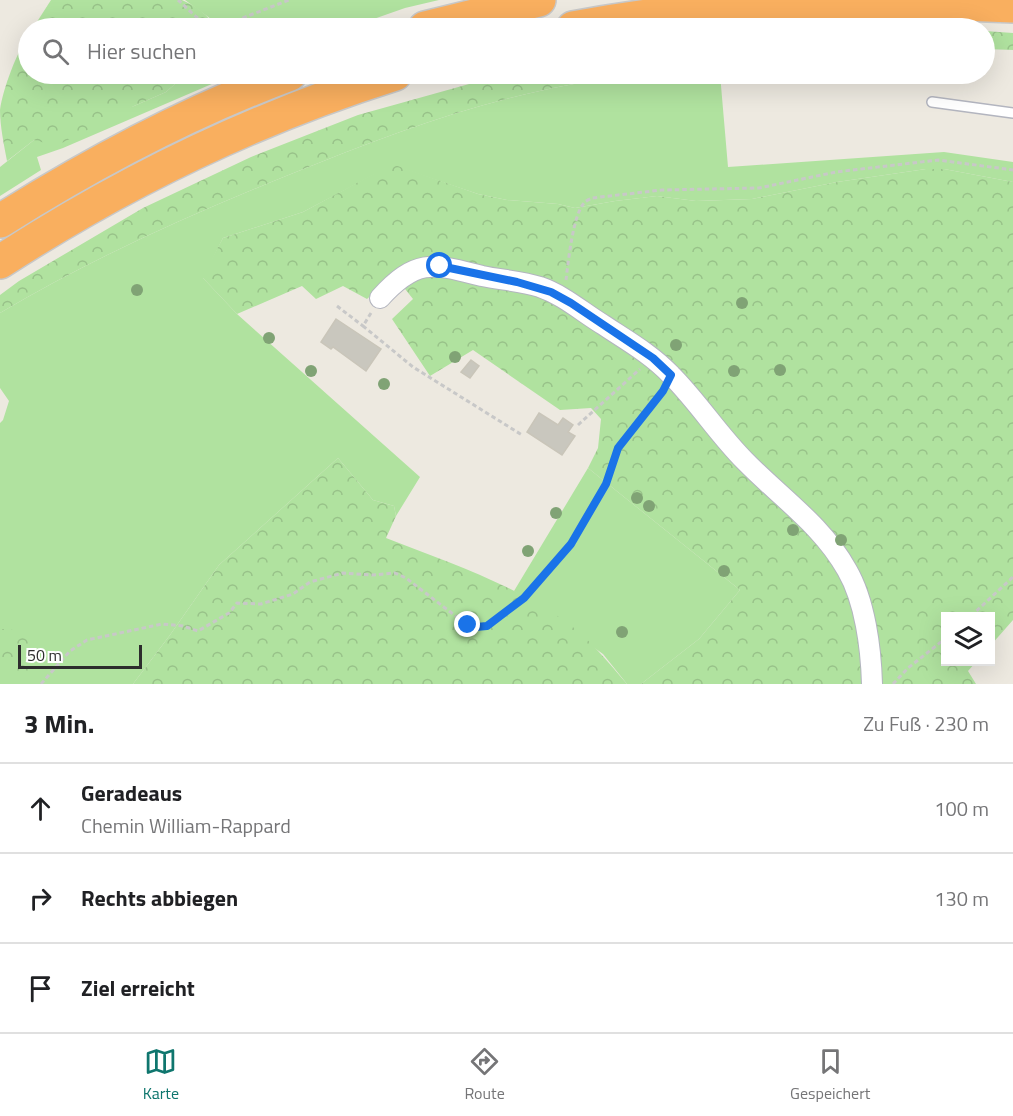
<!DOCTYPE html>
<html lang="de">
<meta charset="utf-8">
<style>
body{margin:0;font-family:"Titillium Web",sans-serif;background:#f6f6f6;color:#202124}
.controls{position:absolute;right:18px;bottom:18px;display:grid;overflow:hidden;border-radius:0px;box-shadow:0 6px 24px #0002}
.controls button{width:54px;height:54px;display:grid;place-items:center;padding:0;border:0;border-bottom:2px solid #e0e0e0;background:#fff;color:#202124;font:30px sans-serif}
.scale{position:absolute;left:18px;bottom:15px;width:124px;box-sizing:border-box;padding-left:6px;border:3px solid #2d2d2d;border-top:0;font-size:16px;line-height:21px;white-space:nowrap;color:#2d2d2d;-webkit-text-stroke:4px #fff;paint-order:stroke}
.stop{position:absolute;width:18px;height:18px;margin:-14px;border:4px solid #1a73e8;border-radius:50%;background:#fff}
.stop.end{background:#1a73e8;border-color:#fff;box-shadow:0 2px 6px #0008}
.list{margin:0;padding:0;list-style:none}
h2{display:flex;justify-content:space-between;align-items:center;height:78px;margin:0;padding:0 24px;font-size:26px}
h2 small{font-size:20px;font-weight:400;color:#757577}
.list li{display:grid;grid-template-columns:39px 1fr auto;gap:18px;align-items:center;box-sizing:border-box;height:90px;padding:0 24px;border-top:2px solid #e0e0e0}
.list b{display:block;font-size:22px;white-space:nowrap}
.list p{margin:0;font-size:20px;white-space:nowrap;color:#757577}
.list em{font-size:20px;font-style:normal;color:#757577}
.icon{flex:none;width:33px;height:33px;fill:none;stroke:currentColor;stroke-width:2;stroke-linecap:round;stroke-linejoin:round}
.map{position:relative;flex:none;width:1013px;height:684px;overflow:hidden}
.search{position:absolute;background:#fff;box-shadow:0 6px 24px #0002;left:18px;right:18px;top:18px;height:66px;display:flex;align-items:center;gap:15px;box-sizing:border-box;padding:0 21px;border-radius:33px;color:#757577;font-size:22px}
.sheet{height:348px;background:#fff}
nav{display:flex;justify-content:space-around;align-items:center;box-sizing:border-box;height:84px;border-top:2px solid #e0e0e0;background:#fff;font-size:16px;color:#757577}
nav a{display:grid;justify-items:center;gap:3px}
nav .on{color:#0f766e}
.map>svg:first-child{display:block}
.grass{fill:#b0e29f}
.forest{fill:url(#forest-crowns)}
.building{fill:#c9c7be;stroke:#c9c5b9;stroke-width:1.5}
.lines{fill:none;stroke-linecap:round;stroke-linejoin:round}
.service-casing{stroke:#b3b5bf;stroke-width:12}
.minor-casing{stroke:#b3b5bf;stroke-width:22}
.motorway-casing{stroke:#c8c8c8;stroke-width:36}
.path{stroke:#c8c8c8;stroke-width:3;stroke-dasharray:4.5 3;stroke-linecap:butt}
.service{stroke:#fff;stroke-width:9}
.minor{stroke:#fff;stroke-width:20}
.motorway{stroke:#f9af5f;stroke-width:33}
.tree{fill:#80a375}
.route{stroke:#1a73e8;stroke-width:8}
</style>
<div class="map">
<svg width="1013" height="684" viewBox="0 0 1013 684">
<defs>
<pattern id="forest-crowns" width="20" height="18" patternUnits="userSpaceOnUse" patternTransform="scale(1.5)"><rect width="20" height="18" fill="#b0e29f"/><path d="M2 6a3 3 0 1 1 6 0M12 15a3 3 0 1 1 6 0" fill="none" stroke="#98c289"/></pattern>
</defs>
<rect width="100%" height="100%" fill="#ede9e0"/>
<!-- grass -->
<path class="grass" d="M185 0H439L405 8 348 28H215L211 19Z
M186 74H235L63 148 37 157 41 170 0 196V167L34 140 134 106 166 92Z
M625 74H720L728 167 944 152 1013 162V182L944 169H926L837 182 752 199 696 201 657 196 615 201 575 208 558 204 507 200 478 194 392 165 303 212 223 238 203 278 237 314 420 477 396 516 394 506 373 500 338 458 219 565 170 635 133 684H0V423L3 420 9 401 0 388V313C92 258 192 214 291 174 363 145 435 117 510 98 548 88 587 82 625 74Z
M588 468 740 590 699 639 641 684H627L603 654 514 591Z"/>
<!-- forest -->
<path class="forest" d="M51 0H182C196 6 209 15 215 28H33Z
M985 31 1013 33V50L985 49Z
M28 35V74H186L166 92 134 106 56 146 34 140 7 161C4 145 0 126 0 110 3 88 17 53 28 35Z
M505 74H625C587 82 548 88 510 98 435 117 363 145 291 174 192 214 92 258 0 313V295L19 281 143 208 251 157 358 115Z
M392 164 478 194 507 200 558 204 575 208 615 201 657 196 696 201 752 199 837 182 926 169H944L1013 182V620L991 645 990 616H946V662H976L968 671 976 684H641L699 639 740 590 588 468 598 448 601 419 591 408 560 410 473 350 430 376 392 319 413 299 394 275 367 299 343 286 316 299 302 286 237 314 202 277 223 238 303 212Z
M338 458 373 500 394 506 396 516 386 538C447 562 511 583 565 621 589 638 608 662 627 684H133L170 635 219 565Z
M0 629C16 629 25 632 36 645L28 675 21 679 12 680 0 672Z"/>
<!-- building -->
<path class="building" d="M336 319 381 349 366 371 333 347 331 349 321 342Z
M471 360 479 366 470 378 461 372Z
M539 413 558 425 563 418 573 425 568 432 575 436 562 455 527 432Z"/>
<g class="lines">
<!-- service casing -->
<g class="service-casing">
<path id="service" d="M932 102 1013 113"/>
</g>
<!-- minor casing -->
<g class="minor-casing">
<path id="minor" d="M380 298C417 257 434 264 482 276 501 280 521 281 540 287 563 295 581 311 602 324 626 340 651 354 671 375 698 402 718 434 745 461 780 497 822 525 847 570 865 601 871 648 872 684"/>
</g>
<!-- motorway casing -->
<g class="motorway-casing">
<path id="motorway" d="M425 28 539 0
M573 28C718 0 866 0 1013 6
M0 221C92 163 188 112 290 74
M0 262C123 182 255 118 395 74"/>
</g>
<!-- path -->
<path class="path" d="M178 0C190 10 205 30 222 26L289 0
M566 280C568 263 573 215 584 203 585 201 590 199 592 198L662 190 759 188 836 172 938 160 1013 170
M337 306 363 326
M371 313 363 326 413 367 522 435
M578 425 640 369
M971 616 1013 577
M41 684 70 651 87 640 162 624 183 626 198 631 229 613 237 603 261 604 293 594 310 582 343 573 372 575 395 573 406 578 462 621 476 627 487 626 524 598 571 544 606 485 618 448 662 392
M893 684 908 668 946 638"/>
<!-- service -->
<use href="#service" class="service"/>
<!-- minor -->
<use href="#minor" class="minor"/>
<!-- motorway -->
<use href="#motorway" class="motorway"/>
</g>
<!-- trees -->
<g class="tree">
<circle cx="137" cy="290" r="6"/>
<circle cx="742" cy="303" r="6"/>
<circle cx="269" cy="338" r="6"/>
<circle cx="676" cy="345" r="6"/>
<circle cx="455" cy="357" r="6"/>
<circle cx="780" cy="370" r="6"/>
<circle cx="311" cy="371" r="6"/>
<circle cx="734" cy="371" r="6"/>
<circle cx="384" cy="384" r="6"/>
<circle cx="637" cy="498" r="6"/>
<circle cx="649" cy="506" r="6"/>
<circle cx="556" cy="513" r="6"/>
<circle cx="793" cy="530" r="6"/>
<circle cx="841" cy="540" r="6"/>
<circle cx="528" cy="551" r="6"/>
<circle cx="724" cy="571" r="6"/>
<circle cx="622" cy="632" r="6"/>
</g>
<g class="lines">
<!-- route -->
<path class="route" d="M440 266 517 282 551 292 571 303 653 358 671 375 663 391 618 448 606 484 571 544 524 598 487 626 476 627 468 625"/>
</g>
</svg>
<div class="controls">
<button><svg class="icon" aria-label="layers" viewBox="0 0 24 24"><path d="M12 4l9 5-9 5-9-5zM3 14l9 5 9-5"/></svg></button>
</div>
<div class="scale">50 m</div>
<div class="stop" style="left:440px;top:266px"></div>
<div class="stop end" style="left:468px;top:625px"></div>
<div class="search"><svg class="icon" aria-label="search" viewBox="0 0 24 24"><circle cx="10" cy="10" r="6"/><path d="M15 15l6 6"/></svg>Hier suchen</div>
</div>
<section class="sheet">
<h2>3 Min.<small>Zu Fuß · 230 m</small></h2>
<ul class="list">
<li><svg class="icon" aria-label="ahead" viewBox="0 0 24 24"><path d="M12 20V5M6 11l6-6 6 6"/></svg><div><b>Geradeaus</b><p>Chemin William-Rappard</p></div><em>100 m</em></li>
<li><svg class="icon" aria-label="right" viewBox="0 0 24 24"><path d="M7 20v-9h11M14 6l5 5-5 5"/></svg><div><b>Rechts abbiegen</b></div><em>130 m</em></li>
<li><svg class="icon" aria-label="arrive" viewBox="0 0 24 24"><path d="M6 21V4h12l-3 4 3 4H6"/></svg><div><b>Ziel erreicht</b></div></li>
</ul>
</section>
<nav>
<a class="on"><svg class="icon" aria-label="map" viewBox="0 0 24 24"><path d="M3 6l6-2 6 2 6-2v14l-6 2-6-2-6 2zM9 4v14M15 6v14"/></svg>Karte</a>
<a><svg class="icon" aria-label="directions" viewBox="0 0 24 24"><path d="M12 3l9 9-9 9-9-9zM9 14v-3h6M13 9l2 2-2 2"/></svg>Route</a>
<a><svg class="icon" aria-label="saved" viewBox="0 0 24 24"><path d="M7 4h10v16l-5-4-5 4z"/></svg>Gespeichert</a>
</nav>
